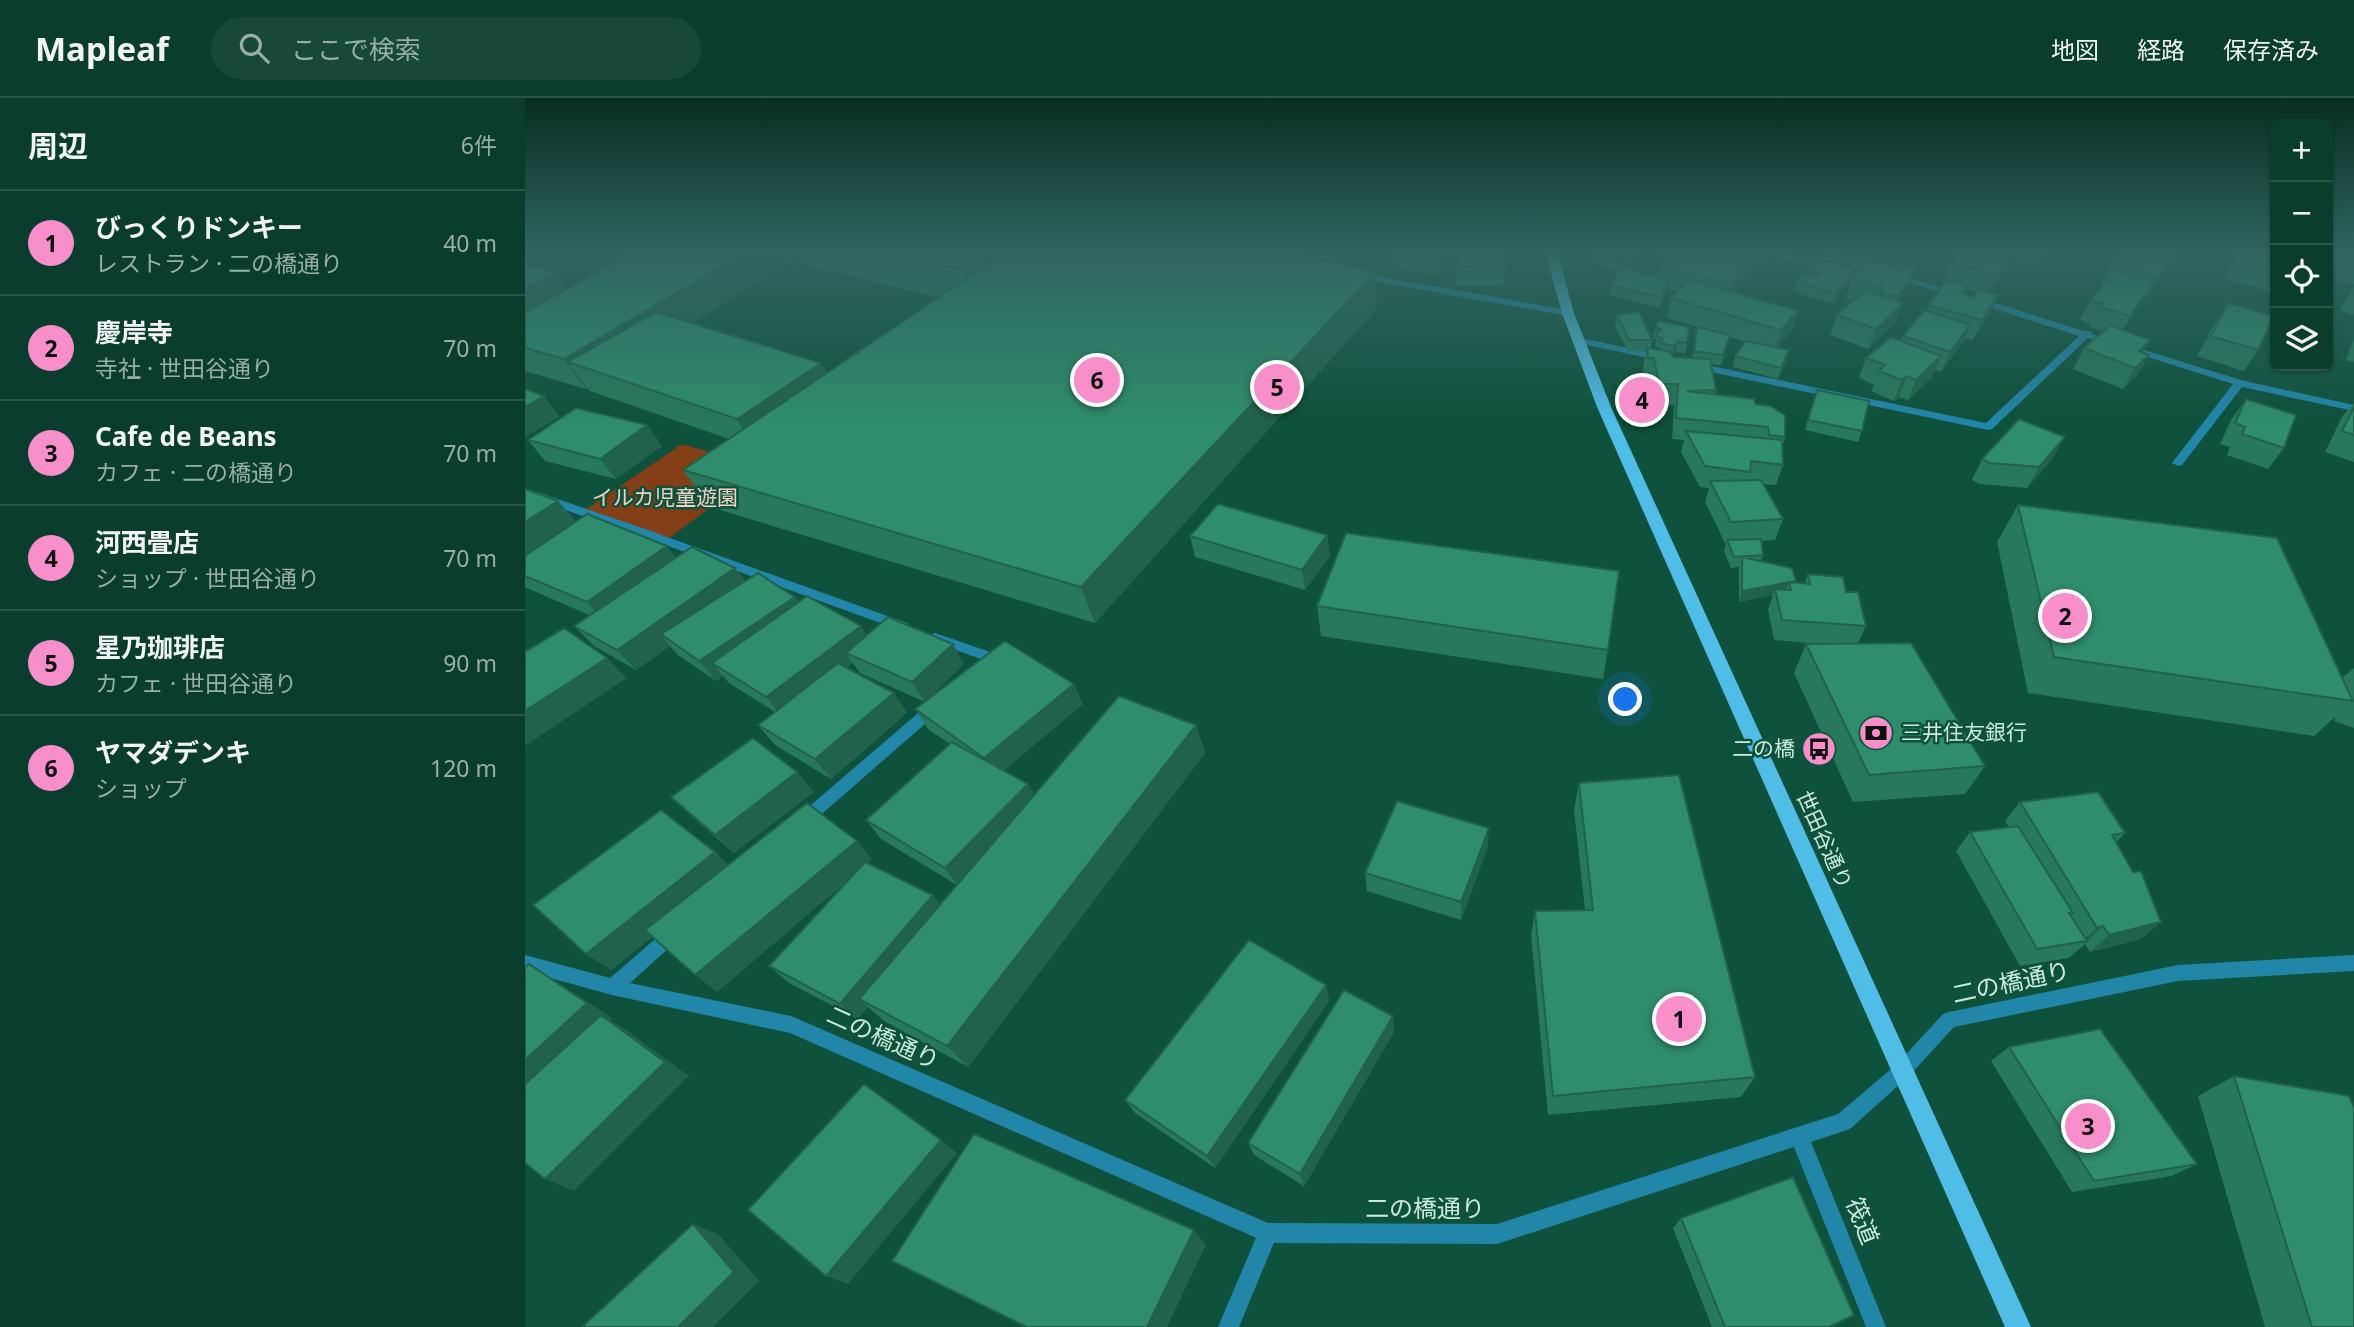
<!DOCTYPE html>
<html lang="ja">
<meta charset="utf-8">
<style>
body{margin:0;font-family:"Noto Sans","Noto Sans JP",sans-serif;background:#184839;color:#f1f3f6}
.controls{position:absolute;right:21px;top:21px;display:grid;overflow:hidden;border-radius:10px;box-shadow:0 2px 5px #0004}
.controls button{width:63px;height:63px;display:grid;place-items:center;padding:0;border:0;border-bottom:2px solid #2a5649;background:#0a3d2d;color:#f1f3f6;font:35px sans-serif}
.you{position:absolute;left:1101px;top:602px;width:24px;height:24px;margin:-18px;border:5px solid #fff;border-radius:50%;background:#1a73e8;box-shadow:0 0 0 10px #1a73e833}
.badge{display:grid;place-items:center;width:46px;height:46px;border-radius:50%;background:#f98fca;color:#111;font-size:23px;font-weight:700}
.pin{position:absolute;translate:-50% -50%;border:4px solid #fff;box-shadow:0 2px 7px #0006}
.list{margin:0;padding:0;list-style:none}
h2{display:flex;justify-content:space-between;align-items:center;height:91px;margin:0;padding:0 28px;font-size:30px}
h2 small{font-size:23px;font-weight:400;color:#99aeaa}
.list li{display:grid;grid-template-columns:46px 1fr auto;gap:21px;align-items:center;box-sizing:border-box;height:105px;padding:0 28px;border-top:2px solid #2a5649}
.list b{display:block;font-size:26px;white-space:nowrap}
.list p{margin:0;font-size:23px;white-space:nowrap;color:#99aeaa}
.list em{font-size:23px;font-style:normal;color:#99aeaa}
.icon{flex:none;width:38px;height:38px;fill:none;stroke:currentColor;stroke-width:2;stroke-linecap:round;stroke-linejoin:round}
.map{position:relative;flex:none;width:1829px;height:1229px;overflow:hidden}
header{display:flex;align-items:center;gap:42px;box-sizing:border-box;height:98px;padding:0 35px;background:#0a3d2d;border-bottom:2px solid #2a5649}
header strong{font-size:33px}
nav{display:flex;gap:38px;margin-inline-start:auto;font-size:24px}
.search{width:490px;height:63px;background:#184839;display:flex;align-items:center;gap:18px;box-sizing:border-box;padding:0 24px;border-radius:38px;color:#99aeaa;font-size:26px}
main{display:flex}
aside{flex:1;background:#0a3d2d}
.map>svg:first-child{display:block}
.green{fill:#843e16}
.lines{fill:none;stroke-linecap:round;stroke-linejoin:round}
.service{fill:#2286a9;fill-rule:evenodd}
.minor{fill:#2286a9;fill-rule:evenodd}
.primary{fill:#50bde7;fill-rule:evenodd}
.wall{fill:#28785d;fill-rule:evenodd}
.shaded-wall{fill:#21624c}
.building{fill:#2f8c6c;stroke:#21624c;stroke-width:2}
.labels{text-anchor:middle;stroke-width:5;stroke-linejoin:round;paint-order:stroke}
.park-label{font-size:21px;fill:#f0d2c3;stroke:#0e513c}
.poi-label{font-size:21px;fill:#cbeadc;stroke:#0e513c;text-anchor:start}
.street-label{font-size:21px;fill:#cbeadc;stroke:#0e513c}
.near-street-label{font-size:24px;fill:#cbeadc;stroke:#0e513c}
</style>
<header>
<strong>Mapleaf</strong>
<div class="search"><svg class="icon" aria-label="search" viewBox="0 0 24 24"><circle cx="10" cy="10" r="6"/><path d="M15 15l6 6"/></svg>ここで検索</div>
<nav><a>地図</a><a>経路</a><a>保存済み</a></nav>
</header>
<main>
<aside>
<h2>周辺<small>6件</small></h2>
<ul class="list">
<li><span class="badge">1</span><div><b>びっくりドンキー</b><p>レストラン · 二の橋通り</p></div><em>40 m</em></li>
<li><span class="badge">2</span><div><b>慶岸寺</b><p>寺社 · 世田谷通り</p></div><em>70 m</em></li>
<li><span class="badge">3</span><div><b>Cafe de Beans</b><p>カフェ · 二の橋通り</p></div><em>70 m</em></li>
<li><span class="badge">4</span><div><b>河西畳店</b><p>ショップ · 世田谷通り</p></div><em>70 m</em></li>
<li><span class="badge">5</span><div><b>星乃珈琲店</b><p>カフェ · 世田谷通り</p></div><em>90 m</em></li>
<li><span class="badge">6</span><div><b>ヤマダデンキ</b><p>ショップ</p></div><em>120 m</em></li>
</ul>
</aside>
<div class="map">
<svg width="1829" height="1229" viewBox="0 0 1829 1229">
<rect width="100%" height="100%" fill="#0e513c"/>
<!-- green -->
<path class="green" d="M157 346 239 370 140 443 57 414Z"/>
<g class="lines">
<!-- service -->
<path class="service" d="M1238 154H1251L1283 162 1309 156 1436 196 1428 198 1309 162 1283 168Z
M1451 199 1559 233H1566L1567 236 1716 282 1829 307V313L1717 289 1657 367 1653 368 1647 365 1708 286 1563 240 1467 331 1463 332 1167 270 1162 267 1167 264 1461 325 1554 238 1448 204V200Z
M1056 240 1137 257 1142 260 1137 263 1053 245V241Z
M0 390 132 435 134 438 132 441H124L0 398Z
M743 1125 750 1128 753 1135 714 1229H693L736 1128Z"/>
<!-- minor -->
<path class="minor" d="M834 175 1043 212 1048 215 1043 218 831 180V176Z
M128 434 382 525 384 528 382 531H372L124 441 122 438 124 435Z
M410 535 471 556 473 560 463 571H453L451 567 456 561 405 543 403 540 405 537Z
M411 603 416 604 418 608 416 612 283 728 278 729 273 728 270 723 273 718 406 604Z
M149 827 155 830 157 835 155 840 105 885 266 918 743 1125 972 1126 1313 1016 1372 966 1418 916 1424 914 1653 867 1829 857V873L1653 883 1429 929 1384 978 1325 1031 1286 1044 1361 1229H1341L1269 1049 972 1146 743 1145 265 935 87 897 0 873V857L85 880 143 830Z"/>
<!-- primary -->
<path class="primary" d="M1020 154H1032L1049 215 1086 309 1506 1229H1480L1072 309 1037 215Z"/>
</g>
<!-- wall -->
<path class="wall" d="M110 154H758L852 210 570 525 185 409 158 372 204 341 65 293 62 290 61 291 0 273V172L32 176 42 191ZM261 162 414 199 301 275 296 265 167 225 263 166Z
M871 154H931L910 178 872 170Z
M1069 154H1110L1109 162H1102L1101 167 1096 169 1132 180 1134 167 1142 159 1124 154H1174L1184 157 1185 154H1239L1237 163 1218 185 1210 195 1273 213 1267 233 1252 250 1264 252 1261 263 1253 281 1208 269 1210 258 1220 244 1205 239 1196 267 1186 266 1191 292 1190 296 1230 306 1260 339 1257 349 1258 367 1251 387 1238 386 1258 421 1250 442 1236 443 1238 457 1236 463 1270 484 1280 485 1283 476 1321 494 1341 528 1333 545 1460 668 1440 696 1328 704 1269 575 1281 546H1295L1249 542 1243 511 1248 497 1214 504V469L1206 470 1199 453 1201 445H1200L1180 404 1184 390 1175 389 1156 354 1159 342 1147 341 1149 307H1130L1125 281H1119L1118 270 1121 253H1103L1090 228 1092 217 1127 242 1126 250 1135 252V250L1130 248 1131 241H1128L1130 230 1133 223 1162 245 1160 256 1151 254 1148 258V259L1167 260 1172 229 1176 230 1142 220 1146 200 1152 193 1142 190 1135 210 1085 197 1086 187 1094 170 1091 172 1073 167Z
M1281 154H1296L1293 157Z
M1434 154H1520L1515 161 1505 158 1499 165 1492 162 1465 195 1464 217 1448 242 1440 240 1436 247 1416 274 1410 272 1407 279 1383 302 1374 299 1369 303 1346 293 1349 287 1334 280 1341 260 1376 243 1378 238 1402 213 1404 207 1419 184 1417 183 1425 164ZM1441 191 1451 194 1448 199 1438 196Z
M1649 154 1622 199H1619L1598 232 1617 254 1624 257 1612 277 1598 291 1548 271 1559 250 1578 233 1564 229 1565 226 1555 222 1566 202 1577 186H1576L1587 166Z
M1713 154H1750V189L1746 194 1699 180Z
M1811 154H1829V186L1812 183 1809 156Z
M980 167 979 187 932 188V169Z
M1285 172 1327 181 1307 205 1268 194 1271 183 1284 176Z
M1327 181 1383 189 1375 203 1370 225 1343 251 1305 237 1312 217 1327 203 1321 201Z
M1829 189V217L1815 212Z
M1703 205 1733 252 1719 273 1672 258 1690 225Z
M1829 239V264L1821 262Z
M1721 301 1759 350 1743 371 1702 357 1705 349 1695 346 1706 322Z
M1288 303 1337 333 1333 344 1280 332Z
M1829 305V364L1800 354 1817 319Z
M122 327 137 348 91 381 20 363 3 342Z
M1528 360 1502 390 1455 386 1447 382 1457 361Z
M0 391 33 403 51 424 151 459 210 470 220 483 274 504 342 537 439 566 400 604 335 575 328 565 322 569 369 595 382 615 306 681 250 647 233 627 250 614 204 585 198 578 191 583 153 557 145 548 111 572 69 548 49 528 64 517 2 490 0 489Z
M1493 407 1817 580 1829 570V630L1809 623 1810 619 1789 638 1503 595 1472 444Z
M802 437 805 458 780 492 670 459 665 438Z
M792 508 1083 552 1078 581 796 538Z
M558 606 479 672 509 697 671 627 680 655 443 969 359 923 343 909 333 921 264 885 244 868 329 777 192 894 127 839 86 872 190 754 203 767 347 761 342 765 415 806 432 787 356 741 341 722 425 646 403 631 390 611Z
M1054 685 1230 979 1216 999 1023 1017 1006 837 1010 813 1060 812 1049 712Z
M289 694 209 755 166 718 146 699Z
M1495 704 1600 735 1591 745 1636 824 1616 841 1565 854 1560 846 1544 860 1495 868 1431 753 1445 734 1484 729 1480 723Z
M963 748 936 822 842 793 840 775Z
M801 887 804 903 690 1070 610 1015 600 1002Z
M868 918 869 934 779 1088 729 1057 723 1045Z
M1484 949 1672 1066 1647 1078 1547 1094 1466 963Z
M1709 978 1829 1229H1740L1673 998Z
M1156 1120 1305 1229H1187L1148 1130Z"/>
<!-- shaded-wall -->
<path class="shaded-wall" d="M221 154H257L263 166 83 277 43 264 62 290 61 291 39 261Z
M470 154H531L455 208 442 173Z
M914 154H931L910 178V158Z
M1239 154 1237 163 1218 185 1217 187 1200 207 1205 187 1222 167Z
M1492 154H1496L1491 165 1462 198 1471 178Z
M1504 154H1506L1499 165Z
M1102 157 1101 167 1091 172 1093 162Z
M1391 169 1383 189 1368 214 1378 205 1370 225 1343 251 1351 231 1367 216 1373 199Z
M1330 171 1327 181 1307 205 1310 195Z
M850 174 852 210 570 525 556 489Z
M32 176 46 196 0 218V191Z
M1143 183 1141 194 1135 210 1137 200Z
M1628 184 1616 204 1593 238 1605 218Z
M1473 197 1464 217 1448 242 1457 222Z
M1273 213 1267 233 1250 252 1256 232Z
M1445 227 1436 247 1416 274 1425 254Z
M1625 242 1613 262 1614 253Z
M1153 243 1151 254 1147 258 1149 248Z
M1264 252 1261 263 1253 281 1256 270Z
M1624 257 1612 277 1598 291 1610 270Z
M1416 258 1407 279 1383 302 1391 282Z
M296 265 311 294 231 350 212 321Z
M1382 278 1374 299 1369 303 1377 282Z
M19 298 35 319 0 339V309Z
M122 327 137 348 91 381 75 361Z
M1540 339 1528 360 1502 390 1514 369Z
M33 403 58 433 0 465V424Z
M802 437 805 458 780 492 777 472Z
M142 448 158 468 81 525 62 504Z
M210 470 225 491 136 536 145 548 111 572 92 552Z
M1264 484 1260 495 1250 491 1248 497 1214 504 1217 493Z
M270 499 284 519 187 565 198 578 191 583 174 563Z
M336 528 349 548 321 555 328 565 257 619 241 599Z
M428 546 439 566 400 604 387 584Z
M82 560 102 580 0 648V613Z
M549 586 558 606 471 679 459 660Z
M369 595 382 615 306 681 290 661Z
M671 627 680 655 443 969 422 948Z
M272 674 289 694 209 755 190 737Z
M503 686 514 705 433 788 420 770Z
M964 730 963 748 936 822V804Z
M332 743 347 761 192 894 170 877Z
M190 754 209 773 86 872 61 856Z
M408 797 422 814 334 901 343 909 333 921 315 906Z
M1636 824 1616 841 1565 854 1584 837Z
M1578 828 1562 843 1556 844 1572 830Z
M4 866 87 920 85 922 101 932 164 978 49 1093 20 1081 0 1003V962Z
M801 887 804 903 690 1070 682 1058Z
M868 918 869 934 779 1088 775 1076Z
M416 1042 432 1055 323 1186 301 1178Z
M168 1126 193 1136 234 1183 188 1229H153Z
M669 1132 681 1147 642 1229H622Z"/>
<!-- building -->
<path class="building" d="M110 154H221L39 261 0 250V214Z
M358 154H470L442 173Z
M481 154H758L850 174 556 489 158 372Z
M888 154H914L910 158Z
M935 154H978L980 167 932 169Z
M1073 154H1102V157L1093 162 1074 156Z
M1147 154H1174L1222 167 1205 187 1134 167Z
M1191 154H1239L1220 174 1222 167 1188 157Z
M1434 154H1492L1471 178 1425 164Z
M1595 154H1649L1633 179 1587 166Z
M1715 154H1750V171L1711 160Z
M1825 154H1829V164L1826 163Z
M1295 161 1330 171 1310 195 1271 183 1279 174 1292 178 1295 175 1285 172Z
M1341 161 1372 169 1374 165 1391 169 1373 199 1355 194 1358 189 1327 181Z
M9 168 32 176 0 191V172Z
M1095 169 1143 183 1137 200 1086 187Z
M1588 173 1628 184 1605 218 1575 209 1577 206 1566 202Z
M1163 181 1273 213 1256 232 1146 200Z
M1421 182 1442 187 1437 196 1448 199 1453 191 1473 197 1457 222 1404 207Z
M1340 192 1378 205 1351 231 1312 217Z
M1703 205 1749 218 1733 252 1686 238Z
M1399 212 1445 227 1425 254 1378 238Z
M1114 213 1127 242H1104L1092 217Z
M131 214 296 265 212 321 43 264Z
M1133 223 1164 229 1162 245 1153 243 1149 248 1136 245 1138 240 1131 238 1136 231 1130 230Z
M1585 227 1625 242 1614 253 1624 257 1610 270 1559 250Z
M1172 229 1205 237 1198 257 1169 253Z
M1366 239 1416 258 1391 282 1382 278 1377 282 1354 273 1360 267 1341 260Z
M1221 243 1264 252 1256 270 1210 258Z
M1122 250 1146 254 1148 259 1185 261 1191 292 1162 293 1229 301 1230 306 1245 308 1260 317V339L1244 337 1243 329 1151 320 1153 286H1134L1129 260H1123Z
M0 291 19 298 0 309Z
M1292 292 1344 303 1337 333 1283 322Z
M1721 301 1771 317 1759 350 1717 336 1720 329 1710 325Z
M1829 309V337L1817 333Z
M51 310 122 327 75 361 3 342Z
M1494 321 1540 339 1514 369 1465 365 1457 361Z
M1161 333 1257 342 1258 367 1226 363 1225 374 1180 368Z
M1236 382 1258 421 1206 424 1185 383Z
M0 391 33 403 0 424Z
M693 406 802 437 777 472 665 438Z
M1493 407 1752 440 1828 603 1529 559Z
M62 416 142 448 62 504 0 478V458Z
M821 435 1094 473 1083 552 792 508Z
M1236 441 1238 457 1209 459 1202 442Z
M167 449 210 470 92 552 49 528Z
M1217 459 1267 470 1271 483 1217 493Z
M233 475 270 499 174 563 136 536Z
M1283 476 1318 479 1321 494H1333L1341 528 1257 522 1250 491 1266 492 1264 484 1285 486Z
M282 498 336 528 241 599 187 565Z
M363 519 428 546 387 584 321 555Z
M39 530 82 560 0 613V554Z
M480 543 549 586 459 660 390 611Z
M1386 545 1460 668 1344 677 1281 546Z
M313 565 369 595 290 661 233 627Z
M594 598 671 627 422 948 334 901Z
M228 640 272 674 190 737 146 699Z
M427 644 503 686 420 770 341 722Z
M1154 677 1230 979 1028 998 1010 813 1068 812 1054 685Z
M1573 694 1600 735 1587 737 1608 774 1616 773 1636 824 1584 837 1578 828 1572 830 1495 704Z
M872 703 964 730 936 804 840 775Z
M282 705 332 743 170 877 120 832Z
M136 712 190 754 61 856 8 807Z
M1493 728 1548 815H1544L1562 843 1512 851 1445 734Z
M340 764 408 797 315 906 244 868Z
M724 842 801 887 682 1058 600 1002Z
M4 866 62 905 0 962V869Z
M819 892 868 918 775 1076 723 1045Z
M76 917 140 964 20 1081 0 1065V986Z
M1575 931 1672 1066 1569 1083 1484 949Z
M1709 978 1824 998 1829 1010V1229H1787Z
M339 986 416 1042 301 1178 223 1112Z
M449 1036 669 1132 622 1229H502L367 1163Z
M1268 1079 1329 1217 1304 1229H1200L1156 1120Z
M168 1126 209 1174 153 1229H57Z"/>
<!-- sky -->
<linearGradient id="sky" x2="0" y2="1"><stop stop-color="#082d21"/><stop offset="0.47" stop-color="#306561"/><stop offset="1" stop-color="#306561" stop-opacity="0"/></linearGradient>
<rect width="1829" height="326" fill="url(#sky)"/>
<!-- icons -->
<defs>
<g id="bank-disc" transform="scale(1.75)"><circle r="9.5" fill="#f98fca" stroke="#0e513c"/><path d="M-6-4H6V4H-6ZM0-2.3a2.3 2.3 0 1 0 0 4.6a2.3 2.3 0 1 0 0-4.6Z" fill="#111"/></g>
<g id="bus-disc" transform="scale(1.75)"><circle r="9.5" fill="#f98fca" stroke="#0e513c"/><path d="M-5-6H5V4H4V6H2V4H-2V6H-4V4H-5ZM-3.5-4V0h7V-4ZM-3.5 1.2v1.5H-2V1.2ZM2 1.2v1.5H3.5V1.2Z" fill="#111"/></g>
</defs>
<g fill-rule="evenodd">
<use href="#bank-disc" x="1351" y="635"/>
<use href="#bus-disc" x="1294" y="651"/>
</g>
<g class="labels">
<!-- park labels -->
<g class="park-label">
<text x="140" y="407">イルカ児童遊園</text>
</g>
<!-- poi labels -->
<g class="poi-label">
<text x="1376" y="642">三井住友銀行</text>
<text x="1270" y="658" text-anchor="end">二の橋</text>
</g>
<!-- street labels -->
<g class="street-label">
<text transform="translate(1299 742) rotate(66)" y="7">世田谷通り</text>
</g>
<!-- near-street labels -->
<g class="near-street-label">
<text transform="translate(1486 885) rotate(-12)" y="8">二の橋通り</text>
<text transform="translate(358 940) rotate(24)" y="8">二の橋通り</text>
<text x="900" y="1119">二の橋通り</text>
<text transform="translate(1337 1123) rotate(68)" y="8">筏道</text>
</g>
</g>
</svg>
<div class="controls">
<button>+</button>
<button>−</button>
<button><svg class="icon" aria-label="locate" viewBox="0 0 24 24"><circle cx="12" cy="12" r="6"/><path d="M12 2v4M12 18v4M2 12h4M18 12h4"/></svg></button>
<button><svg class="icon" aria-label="layers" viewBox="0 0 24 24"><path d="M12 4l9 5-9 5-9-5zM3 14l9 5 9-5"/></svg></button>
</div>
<div class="you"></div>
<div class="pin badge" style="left:1154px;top:921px">1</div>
<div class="pin badge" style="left:1540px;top:518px">2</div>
<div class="pin badge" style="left:1563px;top:1028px">3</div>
<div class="pin badge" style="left:1117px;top:302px">4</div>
<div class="pin badge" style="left:752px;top:289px">5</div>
<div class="pin badge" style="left:572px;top:282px">6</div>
</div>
</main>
